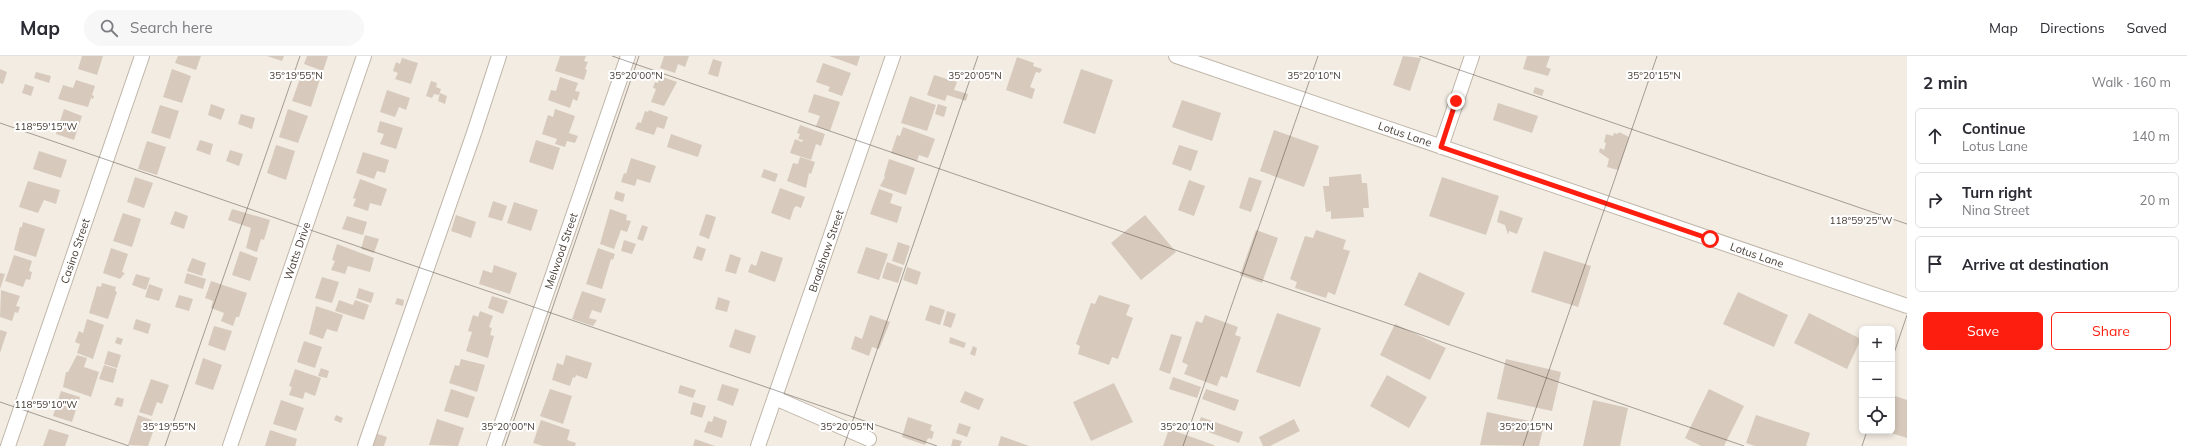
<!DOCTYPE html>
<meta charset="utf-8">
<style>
body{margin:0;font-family:Mulish,sans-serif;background:#f7f7f7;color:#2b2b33}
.controls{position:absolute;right:12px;bottom:12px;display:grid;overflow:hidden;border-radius:6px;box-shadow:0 2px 6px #0003}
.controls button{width:36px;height:36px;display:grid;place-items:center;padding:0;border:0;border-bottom:1px solid #e1e1e2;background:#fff;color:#2b2b33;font:20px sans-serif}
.stop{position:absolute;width:12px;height:12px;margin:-9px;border:3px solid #fd1e10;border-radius:50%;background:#fff}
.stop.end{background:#fd1e10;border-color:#fff;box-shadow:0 1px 4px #0008}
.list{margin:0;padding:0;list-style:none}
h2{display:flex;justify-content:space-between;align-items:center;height:52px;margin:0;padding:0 16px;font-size:17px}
h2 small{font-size:13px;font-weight:400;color:#7c7c81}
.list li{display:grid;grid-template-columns:26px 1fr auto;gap:12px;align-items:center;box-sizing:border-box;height:56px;margin:0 8px 8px;padding:0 8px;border:1px solid #e1e1e2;border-radius:6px}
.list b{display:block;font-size:15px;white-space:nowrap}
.list p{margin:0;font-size:13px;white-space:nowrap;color:#7c7c81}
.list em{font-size:13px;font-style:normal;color:#7c7c81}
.actions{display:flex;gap:8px;padding:12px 16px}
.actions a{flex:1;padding:9px 0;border:1px solid #fd1e10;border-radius:6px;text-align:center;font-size:14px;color:#fd1e10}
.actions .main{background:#fd1e10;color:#fff}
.icon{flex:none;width:22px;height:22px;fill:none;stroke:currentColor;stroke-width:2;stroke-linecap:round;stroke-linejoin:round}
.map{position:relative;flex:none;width:1907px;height:390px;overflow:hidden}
header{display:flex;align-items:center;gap:24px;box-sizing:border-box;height:56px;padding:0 20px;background:#fff;border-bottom:1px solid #e1e1e2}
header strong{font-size:19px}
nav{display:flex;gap:22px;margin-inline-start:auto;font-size:14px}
.search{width:280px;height:36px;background:#f7f7f7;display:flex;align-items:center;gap:10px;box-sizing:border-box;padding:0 14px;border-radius:22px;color:#7c7c81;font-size:15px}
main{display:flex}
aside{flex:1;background:#fff}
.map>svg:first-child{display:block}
.building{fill:#d7cabc}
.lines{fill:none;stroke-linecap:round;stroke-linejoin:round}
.minor-casing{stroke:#c0b6a9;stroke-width:16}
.minor{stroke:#fff;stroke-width:14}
.route{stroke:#fd1e10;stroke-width:5}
.ticks{fill:none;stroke:#443c33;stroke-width:1;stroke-opacity:0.45}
.labels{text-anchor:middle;stroke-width:4;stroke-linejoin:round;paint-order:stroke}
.street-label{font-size:11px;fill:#443c33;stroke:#fff}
.ticks-label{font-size:10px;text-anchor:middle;fill:#443c33;stroke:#fff;stroke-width:4;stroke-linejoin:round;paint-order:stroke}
</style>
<header>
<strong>Map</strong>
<div class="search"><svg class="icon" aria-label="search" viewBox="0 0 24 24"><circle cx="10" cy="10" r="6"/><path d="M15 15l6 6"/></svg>Search here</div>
<nav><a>Map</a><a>Directions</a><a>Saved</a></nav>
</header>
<main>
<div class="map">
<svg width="1907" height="390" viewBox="0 0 1907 390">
<rect width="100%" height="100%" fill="#f2ece3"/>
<!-- building -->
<path class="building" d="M82 0H103L97 19 78 13Z
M178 0H201L196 14 175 7Z
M267 0H284L282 5Z
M307 0H328L323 15 304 8Z
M560 0H586L584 5 588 6 585 13 587 14 584 24 555 15Z
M664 0H689L685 11 678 8 675 17 660 12Z
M829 0H860L857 10Z
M1403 0 1421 2 1410 35 1393 29Z
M1527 0H1550L1546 11 1551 13 1548 20 1523 13Z
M1017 1 1034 7 1033 10 1042 13 1040 17 1036 16 1030 31 1035 33 1032 43 1006 34Z
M402 2 418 7 411 28 395 23 398 17 393 15 396 6 400 8Z
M713 3 722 6 718 21 708 18Z
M823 7 851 17 842 40 828 35 830 31 816 26Z
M0 13 7 16 3 28 0 27Z
M172 13 191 20 182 47 163 41Z
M1081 13 1113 24 1095 78 1063 67Z
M36 16 51 20 49 27 34 22Z
M302 17 320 23 311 51 292 45Z
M934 19 957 26 954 34 968 38 966 45 947 39 945 45 927 39Z
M660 20 677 26 664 50 651 46 656 33 653 32 655 26 658 27Z
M560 21 578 27 575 35 580 36 577 45 573 43 570 52 548 44 551 34 556 35Z
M76 24 95 30 92 39 94 40 93 43 91 42 88 51 58 43 63 29 73 32Z
M431 25 437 27 436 31 441 33 439 39 434 38 432 42 426 40Z
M25 28 34 31 31 40 22 37Z
M1535 31 1544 34 1542 40 1533 37Z
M387 34 410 42 406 54 399 51 395 61 380 56Z
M440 37 447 40 445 48 438 45Z
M814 38 840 46 830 75 816 70 820 60 808 56Z
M910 40 936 49 927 75 901 67Z
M1182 44 1221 57 1212 85 1172 71Z
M1498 47 1538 60 1532 77 1493 64Z
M211 48 225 53 221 64 208 59Z
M938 48 947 51 944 61 935 58Z
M160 49 179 55 170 83 151 77Z
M64 53 82 60 74 84 56 78Z
M288 53 308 60 298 87 279 81Z
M555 53 575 60 569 77 578 80 575 87 567 85 565 91 555 88 557 83 542 78 548 59 553 61Z
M649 54 668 61 664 73 657 71 654 79 635 73 638 66 641 67 645 55 648 56Z
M241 58 255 62 252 73 238 68Z
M380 65 403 72 396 93 380 88 384 78 377 76Z
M800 69 825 78 821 90 816 88 811 104 790 97 795 83 802 86 803 84 798 83 800 78 797 77Z
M903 71 935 83 928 102 919 99 917 105 891 97 897 79 900 80Z
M1274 74 1319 90 1304 131 1260 115Z
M1619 76 1629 81 1618 114 1607 111 1609 103 1599 96 1600 92 1604 94 1606 87 1604 86 1606 78 1613 80 1614 77 1618 78Z
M671 78 702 89 698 101 667 91Z
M200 84 213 88 210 99 196 94Z
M536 84 560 92 553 114 529 106Z
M147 85 166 91 157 119 138 113Z
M276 89 295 95 286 124 267 117Z
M1179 89 1198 95 1191 115 1172 108Z
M230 94 243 98 239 110 226 105Z
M39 95 67 104 61 122 33 113Z
M363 96 389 104 385 117 377 115 374 123 356 117Z
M800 101 815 106 811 118 809 117 806 132 787 125 793 107 798 108Z
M631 102 656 110 650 127 637 123 635 130 621 126 624 117 626 118Z
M889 103 915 112 906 139 880 130 885 121 884 120Z
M764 113 778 118 775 126 761 121Z
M1361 118 1362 127H1367L1369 152H1363L1364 161 1331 163V155L1326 156 1323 130H1329V121Z
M135 121 153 127 144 152 127 146Z
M1249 121 1262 125 1251 156 1239 152Z
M1442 121 1499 140 1486 179 1429 160Z
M360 123 387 133 381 150 370 147 368 155 353 150 356 143 353 142Z
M1189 124 1205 130 1194 160 1178 154Z
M28 125 60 134 56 148 44 144 38 157 19 151Z
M780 132 805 141 801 152 796 150 794 152 790 164 771 157Z
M879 133 893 138 890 147 902 151 897 167 870 158Z
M616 135 625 138 623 146 614 143Z
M493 145 507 150 502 165 488 161Z
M514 146 538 154 531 175 507 167Z
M232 153 270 164 264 184 261 183 257 196 246 192 251 172 228 164Z
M610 153 627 159 626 164 631 165 627 176 621 174 614 193 600 188Z
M1500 154 1523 162 1517 178 1509 175 1508 179 1505 169 1497 166Z
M175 155 188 160 184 173 170 168Z
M123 157 141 163 132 191 113 185Z
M706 158 716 161 709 183 699 179Z
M456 159 476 166 471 182 451 175Z
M1145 159 1176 196 1141 224 1111 187Z
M347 160 367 166 363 179 342 173Z
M23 166 45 173 36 201 14 194 20 171H22Z
M642 169 648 171 643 185 637 183Z
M1256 174 1278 182 1262 227 1240 219Z
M1316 174 1346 184 1343 193 1350 195 1335 239 1328 236 1326 242 1295 232 1297 226 1290 223 1305 180 1313 182Z
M365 179 379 183 374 197 361 193Z
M624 184 636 188 632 198 621 195Z
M898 186 910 190 904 209 892 205Z
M337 188 374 202 370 216 348 210 345 218 331 214 335 205 332 204Z
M697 190 706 193 702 205 693 202Z
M866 191 888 198 879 224 857 217Z
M111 192 128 198 122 216 125 217 120 223 103 217Z
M598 192 615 198 613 204 611 203 602 233 586 228Z
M240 195 258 202 250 225 232 219Z
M761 195 783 202 775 226 748 216 751 208 756 210Z
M1544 195 1591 210 1578 251 1531 236Z
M730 198 741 202 736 218 725 215Z
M14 199 32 205 29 215 32 216 30 224 26 223 23 231 5 225Z
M192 202 206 207 202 220 187 215Z
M887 206 903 212 898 227 882 222Z
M494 209 517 217 510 238 479 228 483 214 492 217Z
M907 211 921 216 917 229 903 224Z
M1419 216 1465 237 1449 270 1404 249Z
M0 217 5 218 0 233Z
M187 217 206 223 203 233 184 227Z
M136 218 150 222 146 234 132 229Z
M322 221 339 226 332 247 315 242Z
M211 225 247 237 239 261H236L233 270 221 265 224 257 211 252 213 245 205 242Z
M102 227 116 231 115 235 117 236 108 263 89 257 97 230 101 231Z
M149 228 163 233 159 245 145 241Z
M359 232 374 237 371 247 356 242Z
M1 234 20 240 16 250 20 251 18 257 15 256 12 265 0 261Z
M582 235 606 243 601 257 592 254 589 262 597 264 593 270 572 263Z
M1738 236 1788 259 1774 291 1723 268Z
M179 239 193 243 189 255 175 251Z
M1099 239 1130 249 1126 259 1133 262 1118 303 1112 301 1109 309 1078 298 1080 290 1076 288 1091 247 1095 248Z
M492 240 508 245 503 258 488 252Z
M718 241 730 245 727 256 715 253Z
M397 242 404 244 403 250 395 248Z
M339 244 353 249 355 244 369 249 364 264 335 255Z
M930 249 945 254 940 269 925 264Z
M316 250 343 259 337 276 327 273 323 283 309 278Z
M480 255 493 260 489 271 492 272 490 279 494 280 488 302 466 295 472 276 468 275 473 259 478 261Z
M947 255 956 258 951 272 943 269Z
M1277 257 1321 272 1300 331 1256 316Z
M1809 257 1861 283 1847 313 1794 287Z
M870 259 890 266 879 293 872 291 869 300 851 293 855 280 862 283Z
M1205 259 1238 271 1235 279 1241 281 1227 322 1221 320 1217 330 1184 318 1188 309 1182 306 1196 265 1202 267Z
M87 263 104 269 93 303 77 297 80 288 75 286 79 275 83 277Z
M136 263 151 268 148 278 133 273Z
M1395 268 1446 292 1430 324 1380 299Z
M214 270 232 275 225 295 208 289Z
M735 273 756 280 750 298 729 291Z
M0 274 7 276 0 297Z
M1171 278 1182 281 1170 318 1159 314Z
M117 281 123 283 121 289 115 287Z
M950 281 966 287 964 292 949 287Z
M304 285 322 291 315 312 297 306Z
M973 290 977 292 975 300 970 298Z
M108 295 121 299 117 312 104 308Z
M77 299 87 302 84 311 99 316 91 341 63 331 66 316H68Z
M566 299 592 307 587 323 576 319 575 322 573 321 570 330 552 324 557 307 563 309Z
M203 302 222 309 213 334 195 328Z
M461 303 485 309 477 336 449 327 455 309 459 310Z
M1506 303 1561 316 1552 355 1497 343Z
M104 309 117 313 113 327 99 323Z
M321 312 329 315 327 322 318 320Z
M295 313 321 322 315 340 305 336 303 343 289 339 292 331 289 330Z
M1387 319 1427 341 1409 372 1370 350Z
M1173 321 1201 331 1197 342 1169 333Z
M151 323 169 329 162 348 157 346 152 360 139 356Z
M1114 327 1133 366 1091 385 1073 346Z
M722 328 739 333 733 350 717 344Z
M680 329 696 334 693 342 678 337Z
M451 333 475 341 468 362 444 355Z
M550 333 572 340 563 368 540 360Z
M1206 333 1239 344 1235 355 1202 343Z
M1709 333 1744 350 1724 390H1701L1685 382Z
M61 335 80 341 72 366 53 360Z
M965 335 984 343 979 354 960 346Z
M1892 339 1907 344V382L1885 375H1892Z
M117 341 124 343 122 351 114 349Z
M281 344 304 352 296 375 273 368Z
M1593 344 1628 352 1620 390H1583Z
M693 346 706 350 702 362 690 358Z
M1487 356 1544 368 1539 390 1480 389Z
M138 359 152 364 149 371 154 373 148 390 128 389Z
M336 359 343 362 341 367 334 364Z
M1756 359 1810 377 1806 390H1755L1746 387Z
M714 360 727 365 722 382 704 376 708 365 712 366Z
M908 361 932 369 930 374 934 376 932 383 928 382 925 389 902 381Z
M1201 361 1243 376 1239 387 1197 372Z
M437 363 464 372 458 390 429 389Z
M1294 363 1300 375 1270 390H1263L1259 381Z
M541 364 570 374 567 384 576 387 575 390H543L533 387Z
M959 367 971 371 967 381 956 377Z
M49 373 69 379 65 390H43Z
M1169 373 1214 389V390H1163Z
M270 374 297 383 295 390H265Z
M375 377 387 381 384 390H370Z
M1001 380 1029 390H998Z
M695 383 715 390H693Z
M953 383 962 385 960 390H951Z"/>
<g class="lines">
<!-- minor casing -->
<g class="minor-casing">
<path id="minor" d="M1176 0 1907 250
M1441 91 1472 0
M775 342 869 383
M8 390 142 0
M230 390 364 0
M365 390 474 77 499 0
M494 390 628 0
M758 390 893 0"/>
</g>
<!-- minor -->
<use href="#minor" class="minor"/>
</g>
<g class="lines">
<!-- route -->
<path class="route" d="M1456 45 1441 91 1710 183"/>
</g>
<!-- ticks -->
<path class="ticks" d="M612 0 1744 390M1419 0 1907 168M0 67 937 390M1892 303 1907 259M0 346 129 390M165 390 300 0M505 390 639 0M844 390 978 0M1183 390 1318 0M1523 390 1657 0M1862 390 1867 375"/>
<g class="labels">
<!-- street labels -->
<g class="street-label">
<text transform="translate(1405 78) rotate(19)" y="4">Lotus Lane</text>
<text transform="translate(75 195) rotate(-71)" y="4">Casino Street</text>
<text transform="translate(297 195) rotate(-71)" y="4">Watts Drive</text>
<text transform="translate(561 195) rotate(-71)" y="4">Melwood Street</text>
<text transform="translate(826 195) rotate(-71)" y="4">Bradshaw Street</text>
<text transform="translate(1757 199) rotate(19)" y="4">Lotus Lane</text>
</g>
</g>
<g class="ticks-label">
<text x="296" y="23">35°19'55"N</text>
<text x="636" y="23">35°20'00"N</text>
<text x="975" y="23">35°20'05"N</text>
<text x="1314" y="23">35°20'10"N</text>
<text x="1654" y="23">35°20'15"N</text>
<text x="46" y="74">118°59'15"W</text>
<text x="1861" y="168">118°59'25"W</text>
<text x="46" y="352">118°59'10"W</text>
<text x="169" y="374">35°19'55"N</text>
<text x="508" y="374">35°20'00"N</text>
<text x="847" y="374">35°20'05"N</text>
<text x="1187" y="374">35°20'10"N</text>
<text x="1526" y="374">35°20'15"N</text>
</g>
</svg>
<div class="controls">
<button>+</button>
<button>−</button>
<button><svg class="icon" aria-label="locate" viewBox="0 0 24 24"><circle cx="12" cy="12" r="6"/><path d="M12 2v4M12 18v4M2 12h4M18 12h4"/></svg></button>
</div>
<div class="stop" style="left:1710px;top:183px"></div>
<div class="stop end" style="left:1456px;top:45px"></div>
</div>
<aside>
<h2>2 min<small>Walk · 160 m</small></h2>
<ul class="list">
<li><svg class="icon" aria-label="ahead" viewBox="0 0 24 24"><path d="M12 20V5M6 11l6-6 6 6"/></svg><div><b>Continue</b><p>Lotus Lane</p></div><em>140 m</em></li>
<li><svg class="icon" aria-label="right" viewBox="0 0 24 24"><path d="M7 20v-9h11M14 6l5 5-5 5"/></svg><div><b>Turn right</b><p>Nina Street</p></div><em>20 m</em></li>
<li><svg class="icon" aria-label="arrive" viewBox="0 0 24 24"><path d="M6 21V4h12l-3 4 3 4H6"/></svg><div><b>Arrive at destination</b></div></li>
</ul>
<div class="actions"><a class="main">Save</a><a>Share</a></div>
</aside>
</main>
